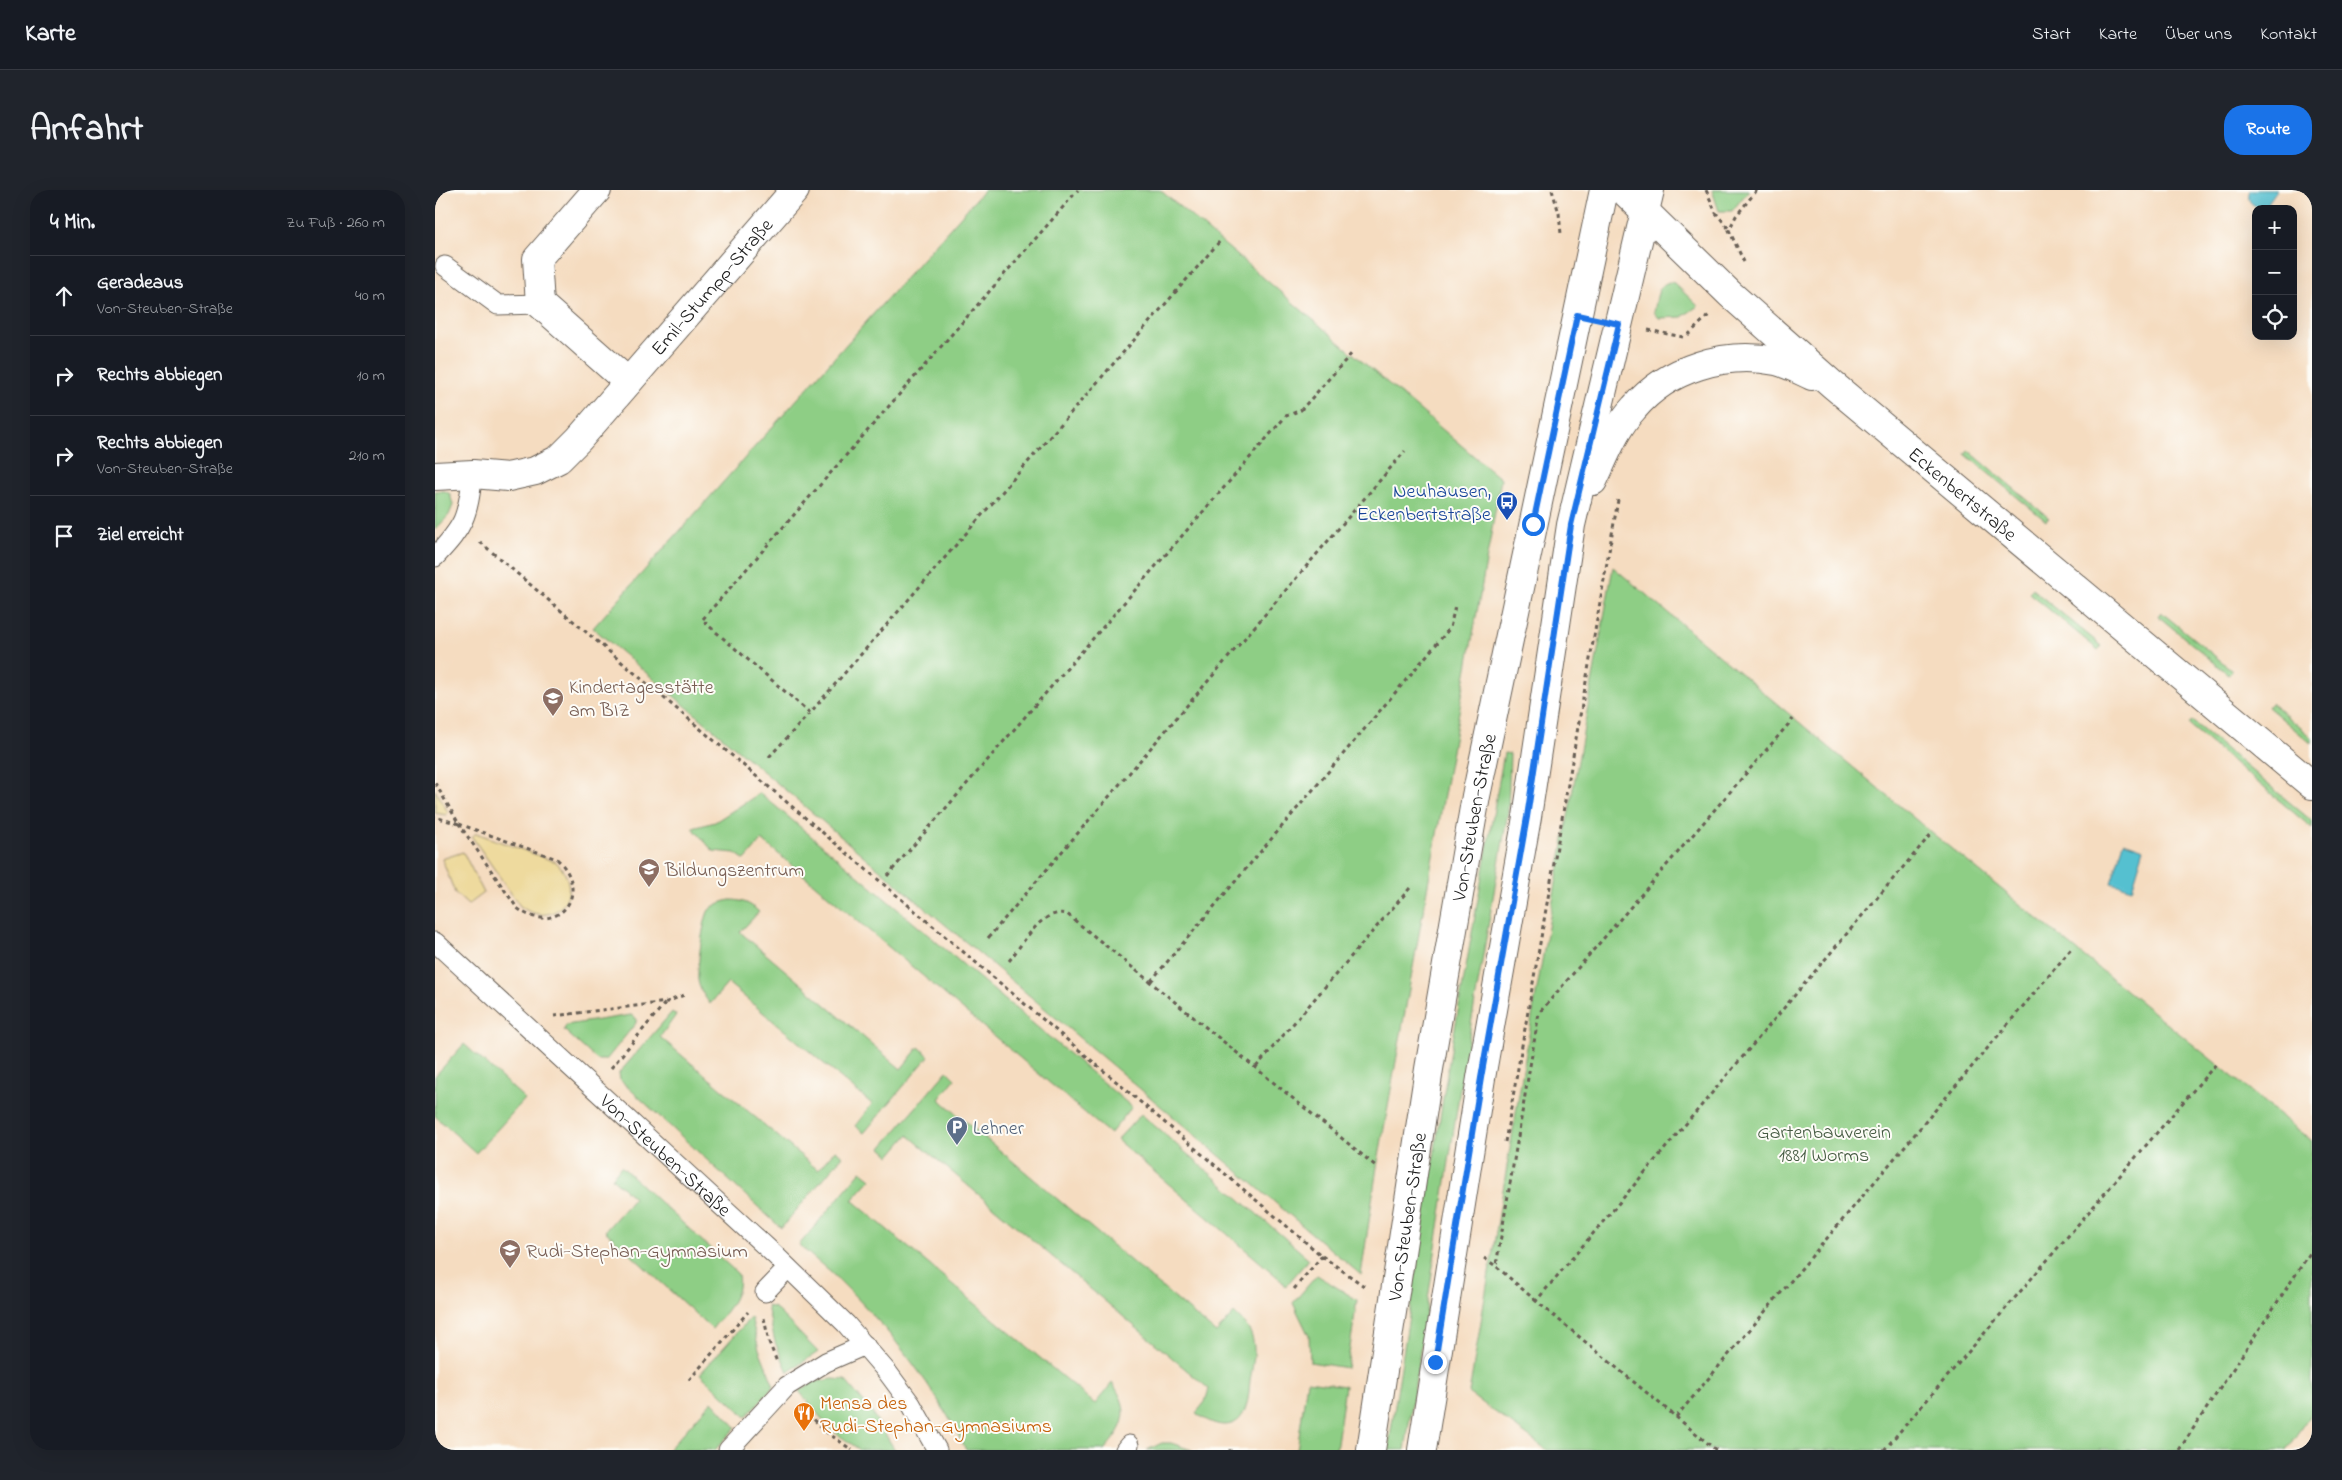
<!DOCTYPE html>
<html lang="de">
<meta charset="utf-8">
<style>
body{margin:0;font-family:"Indie Flower",sans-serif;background:#20242c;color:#f1f3f6}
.controls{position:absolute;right:15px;top:15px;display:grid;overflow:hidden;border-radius:10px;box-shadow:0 5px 20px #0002}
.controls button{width:45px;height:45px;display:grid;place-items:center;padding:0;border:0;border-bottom:1px solid #363941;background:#171b24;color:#f1f3f6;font:25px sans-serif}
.stop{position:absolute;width:15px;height:15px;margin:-11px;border:4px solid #1a73e8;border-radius:50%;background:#fff}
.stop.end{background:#1a73e8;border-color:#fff;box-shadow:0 1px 5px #0008}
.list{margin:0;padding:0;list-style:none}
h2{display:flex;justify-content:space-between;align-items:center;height:65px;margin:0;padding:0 20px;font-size:21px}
h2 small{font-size:16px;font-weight:400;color:#9ea1a6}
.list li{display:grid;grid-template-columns:32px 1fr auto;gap:15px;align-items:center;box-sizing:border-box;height:80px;padding:0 20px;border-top:1px solid #363941}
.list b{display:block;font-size:19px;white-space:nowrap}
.list p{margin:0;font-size:16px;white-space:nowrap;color:#9ea1a6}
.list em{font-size:16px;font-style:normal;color:#9ea1a6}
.icon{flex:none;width:28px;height:28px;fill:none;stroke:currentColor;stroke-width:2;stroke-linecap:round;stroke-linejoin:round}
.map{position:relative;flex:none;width:1877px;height:1260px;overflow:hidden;border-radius:20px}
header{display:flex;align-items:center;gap:30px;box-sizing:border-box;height:70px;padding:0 25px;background:#171b24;border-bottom:1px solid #363941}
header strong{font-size:24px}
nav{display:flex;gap:28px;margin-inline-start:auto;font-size:18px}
.intro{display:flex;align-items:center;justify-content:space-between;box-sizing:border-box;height:120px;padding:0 30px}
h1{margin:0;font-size:35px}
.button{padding:12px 22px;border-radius:20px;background:#1a73e8;color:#fff;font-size:18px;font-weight:700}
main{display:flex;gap:30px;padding:0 30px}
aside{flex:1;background:#171b24;border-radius:20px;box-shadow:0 5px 20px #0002}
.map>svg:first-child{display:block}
.green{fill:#8ece85;stroke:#557550}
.sand{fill:#eeda9e;stroke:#857b5d}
.water{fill:#55c0d0;stroke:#386e76}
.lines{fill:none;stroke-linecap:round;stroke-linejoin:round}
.service-casing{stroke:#685f55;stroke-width:21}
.minor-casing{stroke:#685f55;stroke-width:30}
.tertiary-casing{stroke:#685f55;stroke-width:30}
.path{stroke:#685f55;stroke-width:3;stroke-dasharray:4 4;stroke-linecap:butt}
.service{stroke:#fff;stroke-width:19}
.minor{stroke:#fff;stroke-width:28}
.tertiary{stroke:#fff;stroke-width:28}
.route{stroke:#1a73e8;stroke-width:6}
.labels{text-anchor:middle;stroke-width:4;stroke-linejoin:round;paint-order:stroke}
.street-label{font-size:20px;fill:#1c1c1c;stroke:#fdfcf7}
.transit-label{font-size:20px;fill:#164399;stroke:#fdfcf7;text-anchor:end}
.education-label{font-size:20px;fill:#785e54;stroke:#fdfcf7;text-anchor:start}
.service-label{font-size:20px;fill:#4e5e75;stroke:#fdfcf7;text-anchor:start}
.park-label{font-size:20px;fill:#445a41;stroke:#fdfcf7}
.food-label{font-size:20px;fill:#c56008;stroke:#fdfcf7;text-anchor:start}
</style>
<header>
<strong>Karte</strong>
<nav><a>Start</a><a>Karte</a><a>Über uns</a><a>Kontakt</a></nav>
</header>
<div class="intro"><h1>Anfahrt</h1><a class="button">Route</a></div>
<main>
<aside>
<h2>4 Min.<small>Zu Fuß · 260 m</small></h2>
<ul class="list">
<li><svg class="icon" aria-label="ahead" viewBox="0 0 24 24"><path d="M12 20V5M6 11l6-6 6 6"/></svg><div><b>Geradeaus</b><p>Von-Steuben-Straße</p></div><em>40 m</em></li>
<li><svg class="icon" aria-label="right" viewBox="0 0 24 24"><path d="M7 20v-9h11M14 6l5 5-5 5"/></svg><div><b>Rechts abbiegen</b></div><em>10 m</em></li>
<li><svg class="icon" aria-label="right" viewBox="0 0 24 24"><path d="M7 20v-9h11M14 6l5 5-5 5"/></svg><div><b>Rechts abbiegen</b><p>Von-Steuben-Straße</p></div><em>210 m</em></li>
<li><svg class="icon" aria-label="arrive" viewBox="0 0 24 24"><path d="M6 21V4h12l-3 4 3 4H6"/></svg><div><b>Ziel erreicht</b></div></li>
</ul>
</aside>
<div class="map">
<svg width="1877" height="1260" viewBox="0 0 1877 1260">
<rect width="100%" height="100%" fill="#fdfcf7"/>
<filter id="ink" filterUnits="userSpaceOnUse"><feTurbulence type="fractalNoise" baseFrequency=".02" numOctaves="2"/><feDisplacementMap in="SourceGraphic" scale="10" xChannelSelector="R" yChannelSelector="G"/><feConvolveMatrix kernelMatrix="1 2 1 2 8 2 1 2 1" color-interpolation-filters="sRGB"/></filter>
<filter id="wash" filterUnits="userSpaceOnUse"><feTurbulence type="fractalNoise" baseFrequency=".0096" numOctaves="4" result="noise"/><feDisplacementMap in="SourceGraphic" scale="20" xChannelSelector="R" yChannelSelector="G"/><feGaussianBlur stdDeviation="1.12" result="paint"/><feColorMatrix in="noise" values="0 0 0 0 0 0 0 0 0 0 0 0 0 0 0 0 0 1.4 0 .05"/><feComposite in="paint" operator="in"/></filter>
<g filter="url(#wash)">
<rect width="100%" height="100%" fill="#f5dcc0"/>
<!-- green -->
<path class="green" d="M549 0H725L1066 289 942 977 926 1085 158 438Z
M1277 0H1314L1297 21H1284Z
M1234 92 1239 93 1263 116 1247 127 1224 128 1219 122C1222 110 1221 96 1234 92Z
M1533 260 1614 328 1611 331 1530 264Z
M0 301H10L15 304 18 315 14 325 0 340Z
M1178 377 1497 643 1877 951V1222L1851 1260H1112L1034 1203 1099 815Z
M1597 399 1667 456 1663 460 1594 403Z
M1726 422 1797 480 1793 484 1723 426Z
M1836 513 1877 547V554L1833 517Z
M1757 531 1877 631V638L1754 535Z
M1069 563 1075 564 1073 622 1027 886 970 1260H953L1012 883Z
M325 603 697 917 675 944 327 650 310 670 300 663 278 661 258 638 280 632Z
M295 710C307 710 315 713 324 722L305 742 466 879 484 857 494 866 429 943 420 936 437 914 293 793 275 814C270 807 264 799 263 790 262 778 268 729 274 720 280 714 287 712 295 710Z
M237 822 241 825 225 847 383 980 400 960 408 966 346 1038 185 890 184 883Z
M196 825 201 828V833L171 870H162L129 840 131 835Z
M29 854 90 909 41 963 0 926V886Z
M512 881 520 889 504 909 781 1143 799 1123C805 1129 812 1135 816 1144 822 1159 818 1174 815 1190 814 1199 814 1208 811 1217 803 1244 777 1236 761 1223L770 1212 774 1199 473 945 455 966 446 958Z
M706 924 874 1069 850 1097 846 1090 682 950Z
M186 976 303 1084C307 1107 290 1122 277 1139L170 1041 199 1008 177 988Z
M426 981 436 989 417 1010 660 1214 677 1193C697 1220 690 1237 669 1260H531C500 1197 457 1142 407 1093 394 1080 378 1068 364 1055Z
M882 1085 922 1110 912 1178 875 1172 874 1146 858 1113Z
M332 1116 340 1118 383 1162 353 1182 340 1152Z
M316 1127 324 1159 339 1196 311 1227 265 1184Z
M398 1189 410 1190 436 1221 460 1260H425L395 1239 364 1201 378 1192Z
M872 1191 910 1196 901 1260H862Z
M277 1211 301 1237 280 1260H233Z
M727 1253H736L757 1260H712Z"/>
<!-- sand -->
<path class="sand" d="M0 600 13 622 11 625 0 623Z
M41 643 121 672C152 702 120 742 85 716L37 647Z
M28 662 49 703 33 715 20 703 7 669Z"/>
<!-- water -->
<path class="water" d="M1815 0H1842L1830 17C1819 18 1810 12 1815 0Z
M1689 652 1709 659 1697 699 1676 693Z"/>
</g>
<g filter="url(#ink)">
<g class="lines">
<!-- service casing -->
<g class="service-casing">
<g id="service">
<path d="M10 76 63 115 105 114"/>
<path d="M0 367C30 335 32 328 38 284"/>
<path id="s1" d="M0 752 340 1065 411 1134 453 1183 476 1214 502 1260"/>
<path d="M330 1102 353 1078"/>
<path d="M293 1260 352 1196 391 1172 430 1155"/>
<path d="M690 1260 694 1255"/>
</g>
</g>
<!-- minor casing -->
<g class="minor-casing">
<g id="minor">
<path d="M162 0 102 69 105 114 193 192"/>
<path id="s2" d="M0 286 38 284 73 287 100 281 124 269 144 249 360 0"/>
</g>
</g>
<!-- tertiary casing -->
<g class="tertiary-casing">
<g id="tertiary">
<path id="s3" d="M1188 0 1295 104 1398 195 1877 595"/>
<path d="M1158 291C1170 266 1180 238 1199 218 1233 178 1290 161 1341 171 1353 174 1366 181 1377 186"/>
<path id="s4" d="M936 1260 994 879 1041 606 1169 0"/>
<path d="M987 1260 1046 888 1092 627 1136 335 1215 0"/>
</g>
</g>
<!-- path -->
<path class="path" d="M1117 0 1124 23 1126 44
M1271 0 1281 23 1294 39
M1309 72 1294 40 1301 26 1322 0
M1213 140 1248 147
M1253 145 1274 125
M45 352 887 1066 929 1096
M375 523 267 430 643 0
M334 567 375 523 785 51
M0 593 24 634 0 627
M24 634 122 669C159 704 121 748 82 718Z
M452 686 851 226 866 220 917 163
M553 748 970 261
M574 771C588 754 606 718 632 724L942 977
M716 791 1015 438 1020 416
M119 826 232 812 249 805
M821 877 975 698
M176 878 231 812
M1070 952 1183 310
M1049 1068 1061 1076
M859 1099 887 1066
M1101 1111 1061 1076 1104 823 1358 529
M329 1128 334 1152 342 1172
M254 1190 313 1122
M368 1218 390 1241 417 1260
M1241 1227 1638 757
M795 1259V1260
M1281 1260 1101 1111 1497 643
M1449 1260 1781 874
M1744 1260 1877 1060"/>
<!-- service -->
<use href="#service" class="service"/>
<!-- minor -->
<use href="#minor" class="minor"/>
<!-- tertiary -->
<use href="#tertiary" class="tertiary"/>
</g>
</g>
<g class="lines" filter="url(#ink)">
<!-- route -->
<path class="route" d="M1000 1172 1046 888 1092 627 1136 335 1184 134 1142 125 1098 334"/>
</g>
<!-- icons -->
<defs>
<g id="bus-pin" transform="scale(1.125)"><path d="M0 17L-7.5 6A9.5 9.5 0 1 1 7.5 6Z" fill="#1a4fb4" stroke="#fdfcf7"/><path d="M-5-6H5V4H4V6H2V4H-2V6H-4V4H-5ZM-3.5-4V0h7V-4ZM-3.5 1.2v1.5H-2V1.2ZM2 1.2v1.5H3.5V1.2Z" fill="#fff"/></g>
<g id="school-pin" transform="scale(1.125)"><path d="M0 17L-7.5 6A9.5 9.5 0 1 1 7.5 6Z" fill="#8d6e63" stroke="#fdfcf7"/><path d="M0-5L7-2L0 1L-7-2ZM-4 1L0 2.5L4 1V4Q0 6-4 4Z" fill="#fff"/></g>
<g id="parking-pin" transform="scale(1.125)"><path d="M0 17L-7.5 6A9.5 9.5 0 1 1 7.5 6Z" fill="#5c6f8a" stroke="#fdfcf7"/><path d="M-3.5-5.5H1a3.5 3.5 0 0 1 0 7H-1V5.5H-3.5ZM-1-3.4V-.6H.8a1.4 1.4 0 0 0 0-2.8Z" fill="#fff"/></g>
<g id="restaurant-pin" transform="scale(1.125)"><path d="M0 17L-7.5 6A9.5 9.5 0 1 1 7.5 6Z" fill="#e8710a" stroke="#fdfcf7"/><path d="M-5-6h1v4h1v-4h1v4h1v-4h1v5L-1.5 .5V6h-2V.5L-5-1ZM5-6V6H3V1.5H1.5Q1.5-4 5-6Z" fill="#fff"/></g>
</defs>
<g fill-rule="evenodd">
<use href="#bus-pin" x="1072" y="312"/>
<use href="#school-pin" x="118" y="508"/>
<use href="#school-pin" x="214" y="679"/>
<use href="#parking-pin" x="522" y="937"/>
<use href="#school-pin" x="75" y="1060"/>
<use href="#restaurant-pin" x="369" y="1223"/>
</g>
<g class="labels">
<!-- street labels -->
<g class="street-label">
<text dy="7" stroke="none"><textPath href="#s2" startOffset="358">Emil-Stumpp-Straße</textPath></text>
<text dy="7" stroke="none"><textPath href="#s3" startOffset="456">Eckenbertstraße</textPath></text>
<text dy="7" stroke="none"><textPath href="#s4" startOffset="641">Von-Steuben-Straße</textPath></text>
<text dy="7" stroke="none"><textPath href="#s1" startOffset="314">Von-Steuben-Straße</textPath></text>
<text dy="7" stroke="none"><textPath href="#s4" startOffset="236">Von-Steuben-Straße</textPath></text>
</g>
<!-- transit labels -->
<g class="transit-label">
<text x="1056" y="307">Neuhausen,<tspan x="1056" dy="23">Eckenbertstraße</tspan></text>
</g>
<!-- education labels -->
<g class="education-label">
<text x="134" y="503">Kindertagesstätte<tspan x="134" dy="23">am BIZ</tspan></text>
<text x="230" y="686">Bildungszentrum</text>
<text x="91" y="1067">Rudi-Stephan-Gymnasium</text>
</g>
<!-- service labels -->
<g class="service-label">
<text x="538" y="944">Lehner</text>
</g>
<!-- park labels -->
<g class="park-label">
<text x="1389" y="948">Gartenbauverein<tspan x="1389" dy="23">1881 Worms</tspan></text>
</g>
<!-- food labels -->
<g class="food-label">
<text x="385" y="1219">Mensa des<tspan x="385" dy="23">Rudi-Stephan-Gymnasiums</tspan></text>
</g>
</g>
</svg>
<div class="controls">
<button>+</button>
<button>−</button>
<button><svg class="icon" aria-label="locate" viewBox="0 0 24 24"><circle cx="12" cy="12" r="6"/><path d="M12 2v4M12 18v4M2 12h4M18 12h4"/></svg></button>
</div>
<div class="stop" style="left:1098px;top:334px"></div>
<div class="stop end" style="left:1000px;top:1172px"></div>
</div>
</main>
